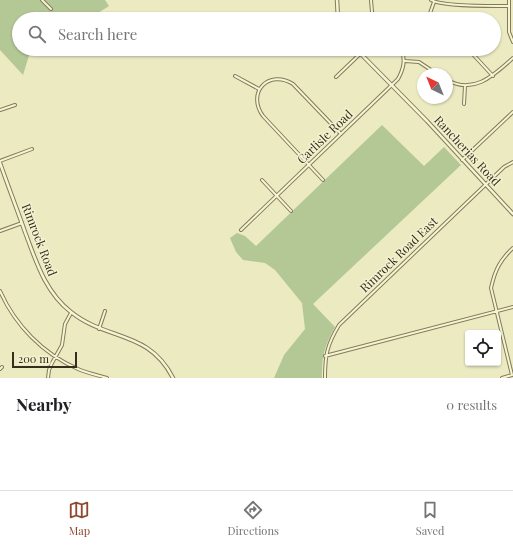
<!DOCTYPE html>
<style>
body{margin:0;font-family:"Playfair Display",serif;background:#f6f6f6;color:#202124}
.controls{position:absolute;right:12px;bottom:12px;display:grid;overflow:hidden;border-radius:4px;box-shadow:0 1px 3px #0004}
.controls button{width:36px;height:36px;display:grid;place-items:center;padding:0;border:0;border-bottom:1px solid #e0e0e0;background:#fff;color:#202124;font:20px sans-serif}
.compass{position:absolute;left:417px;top:68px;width:36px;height:36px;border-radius:50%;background:#fff;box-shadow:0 1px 3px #0004;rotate:317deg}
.scale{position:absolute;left:12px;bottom:10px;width:65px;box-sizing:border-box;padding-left:4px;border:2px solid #342e1d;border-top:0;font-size:11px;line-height:14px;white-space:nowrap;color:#342e1d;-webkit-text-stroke:3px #f3f2d0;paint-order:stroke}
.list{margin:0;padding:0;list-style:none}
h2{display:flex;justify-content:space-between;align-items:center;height:52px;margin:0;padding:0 16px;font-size:17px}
h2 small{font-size:13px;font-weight:400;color:#757577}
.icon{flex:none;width:22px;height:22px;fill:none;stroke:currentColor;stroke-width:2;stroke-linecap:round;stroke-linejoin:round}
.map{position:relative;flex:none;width:513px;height:378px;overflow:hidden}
.search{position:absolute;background:#fff;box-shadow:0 1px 3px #0004;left:12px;right:12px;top:12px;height:44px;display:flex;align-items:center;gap:10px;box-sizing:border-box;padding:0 14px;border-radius:22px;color:#757577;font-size:15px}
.sheet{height:112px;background:#fff}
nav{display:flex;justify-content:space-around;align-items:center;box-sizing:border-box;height:56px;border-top:1px solid #e0e0e0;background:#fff;font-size:11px;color:#757577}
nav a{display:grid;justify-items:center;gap:2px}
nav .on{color:#8f472d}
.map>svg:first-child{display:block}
.green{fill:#b4c896}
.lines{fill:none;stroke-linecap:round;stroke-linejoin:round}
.minor-casing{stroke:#837b5a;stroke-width:4}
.tertiary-casing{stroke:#837b5a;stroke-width:4.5}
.minor{stroke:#f6f5d3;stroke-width:2}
.tertiary{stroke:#f6f5d3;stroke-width:2.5}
.labels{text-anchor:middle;stroke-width:3;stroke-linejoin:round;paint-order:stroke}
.street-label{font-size:12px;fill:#342e1d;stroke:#f3f2d0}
</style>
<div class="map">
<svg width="513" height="378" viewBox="0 0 513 378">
<rect width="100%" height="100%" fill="#ebeac1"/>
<!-- green -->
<path class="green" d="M0 0H105L109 6 98 13 79 16 74 19H19V49H31L23 75 0 50Z
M382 125 424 166 444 147 461 165 313 304 335 327C324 347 322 356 322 378H274L284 355 305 329 302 303 275 270 265 263 243 260 236 252 230 238 237 233 245 236 256 246Z"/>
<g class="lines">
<!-- minor casing -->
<g class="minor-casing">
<path id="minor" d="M42 0 51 9
M371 0 372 12 377 19
M431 0C443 7 493 6 509 6
M509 0V32L513 42
M429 16 434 2
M468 49 493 76
M405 61 419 62 437 74
M235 76 259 89
M336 77 361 53
M447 80C474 95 494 75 513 58
M464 104 465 86
M0 110 15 105
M462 160 513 112
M0 161 32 149
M262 180 291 211
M323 180 263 116C246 92 269 69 293 84L341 134
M241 230 398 79C404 68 405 61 402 49
M0 231 22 223
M0 291C15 325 43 354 78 369 87 373 97 375 107 378
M99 329 105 311
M325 356 513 307
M0 369 2 367
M512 375 491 288C495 270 500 260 513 248
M48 378 49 370 52 363 62 345 65 324 71 313
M325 378C325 355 327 345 339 325L504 167 513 162
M502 378 512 375"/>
</g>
<!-- tertiary casing -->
<g class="tertiary-casing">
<path id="tertiary" d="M337 0 338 19
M356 49 427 121 513 214
M0 163C8 186 17 209 25 232 36 261 45 292 71 312 107 341 149 330 173 378"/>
</g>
<!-- minor -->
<use href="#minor" class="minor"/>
<!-- tertiary -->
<use href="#tertiary" class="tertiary"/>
</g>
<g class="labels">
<!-- street labels -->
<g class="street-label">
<text transform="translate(325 137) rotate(-44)" y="4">Carlisle Road</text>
<text transform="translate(467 151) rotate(47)" y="4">Rancherias Road</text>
<text transform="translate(39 240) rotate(69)" y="4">Rimrock Road</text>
<text transform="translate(399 255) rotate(-44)" y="4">Rimrock Road East</text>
</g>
</g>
</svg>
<div class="controls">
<button><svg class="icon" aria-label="locate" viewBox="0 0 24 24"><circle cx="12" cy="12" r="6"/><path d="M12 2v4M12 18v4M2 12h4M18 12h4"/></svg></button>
</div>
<svg class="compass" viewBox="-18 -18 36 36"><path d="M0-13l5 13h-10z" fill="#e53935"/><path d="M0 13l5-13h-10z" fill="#757577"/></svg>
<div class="scale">200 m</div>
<div class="search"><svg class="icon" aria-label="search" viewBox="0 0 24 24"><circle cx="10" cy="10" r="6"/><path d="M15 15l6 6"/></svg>Search here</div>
</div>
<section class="sheet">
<h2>Nearby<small>0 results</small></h2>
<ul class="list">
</ul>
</section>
<nav>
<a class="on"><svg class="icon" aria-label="map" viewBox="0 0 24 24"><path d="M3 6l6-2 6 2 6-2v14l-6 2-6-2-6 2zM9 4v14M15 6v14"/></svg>Map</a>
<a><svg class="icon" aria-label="directions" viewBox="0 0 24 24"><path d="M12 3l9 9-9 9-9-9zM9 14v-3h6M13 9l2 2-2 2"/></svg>Directions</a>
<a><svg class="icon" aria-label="saved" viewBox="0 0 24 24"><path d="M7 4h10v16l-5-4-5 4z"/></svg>Saved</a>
</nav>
